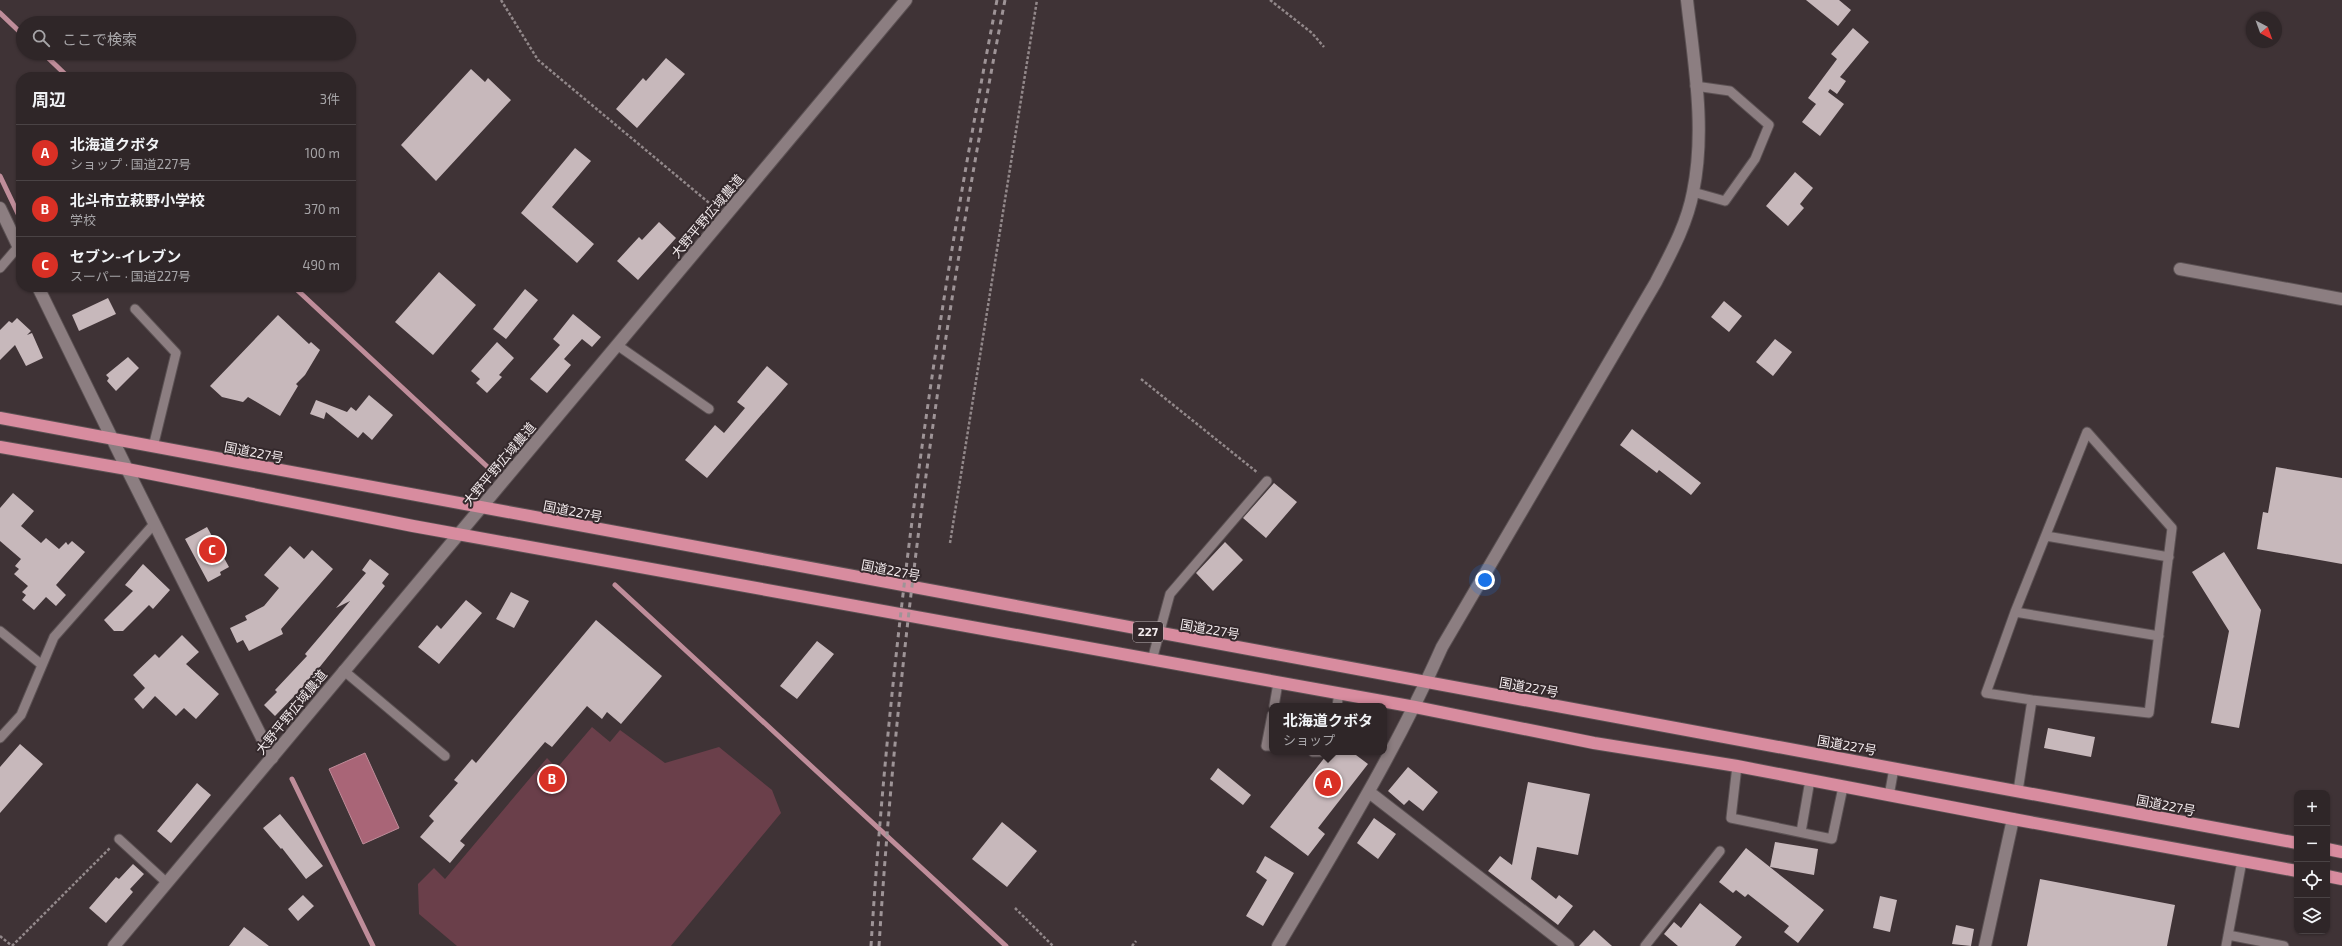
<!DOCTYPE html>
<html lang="ja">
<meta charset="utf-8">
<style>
body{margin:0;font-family:"Exo 2","Noto Sans JP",sans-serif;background:#3b3234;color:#f1f3f6}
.controls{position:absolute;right:12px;bottom:12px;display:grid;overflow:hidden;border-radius:8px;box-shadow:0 1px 3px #0004}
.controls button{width:36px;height:36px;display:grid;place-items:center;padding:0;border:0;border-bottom:1px solid #4a4345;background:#2f2628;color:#f1f3f6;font:20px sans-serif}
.compass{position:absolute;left:2246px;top:12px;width:36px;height:36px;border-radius:50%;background:#2f2628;box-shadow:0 1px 3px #0004;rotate:139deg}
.you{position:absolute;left:1485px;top:580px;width:14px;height:14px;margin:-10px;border:3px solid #fff;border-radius:50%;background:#1a73e8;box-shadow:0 0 0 6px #1a73e833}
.badge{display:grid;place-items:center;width:26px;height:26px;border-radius:50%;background:#d93025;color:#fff;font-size:13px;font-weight:700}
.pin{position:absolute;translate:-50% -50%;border:2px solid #fff;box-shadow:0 1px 4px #0006}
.popup{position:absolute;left:1269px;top:703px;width:118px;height:52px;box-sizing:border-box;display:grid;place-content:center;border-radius:8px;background:#2f2628;filter:drop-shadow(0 1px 3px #0005);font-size:13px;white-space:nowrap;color:#a7a5a8}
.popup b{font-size:15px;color:#f1f3f6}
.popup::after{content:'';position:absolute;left:50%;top:100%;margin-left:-8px;border:8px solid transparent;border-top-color:#2f2628}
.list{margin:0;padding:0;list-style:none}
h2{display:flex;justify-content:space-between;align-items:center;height:52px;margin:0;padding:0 16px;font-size:17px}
h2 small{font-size:13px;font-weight:400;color:#a7a5a8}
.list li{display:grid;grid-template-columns:26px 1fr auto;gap:12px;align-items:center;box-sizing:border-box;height:56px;padding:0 16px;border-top:1px solid #4a4345}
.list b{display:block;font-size:15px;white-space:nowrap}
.list p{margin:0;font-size:13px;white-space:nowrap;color:#a7a5a8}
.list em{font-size:13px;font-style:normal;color:#a7a5a8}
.icon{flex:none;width:22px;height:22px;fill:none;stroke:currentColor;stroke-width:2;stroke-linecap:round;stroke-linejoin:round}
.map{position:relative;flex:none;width:2342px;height:946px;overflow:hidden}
.search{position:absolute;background:#2f2628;box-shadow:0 1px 3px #0004;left:16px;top:16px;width:340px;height:44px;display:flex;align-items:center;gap:10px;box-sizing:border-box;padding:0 14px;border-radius:22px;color:#a7a5a8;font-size:15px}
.panel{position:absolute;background:#2f2628;box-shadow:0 1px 3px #0004;left:16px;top:72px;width:340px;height:220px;border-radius:16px}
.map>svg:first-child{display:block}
.green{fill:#6a3f4a}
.water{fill:#a96577;stroke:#bf8d9a}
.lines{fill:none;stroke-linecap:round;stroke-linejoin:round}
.stream{stroke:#bf8d9a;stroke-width:5}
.building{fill:#c7b8bb}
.lane-casing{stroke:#5b5153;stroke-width:11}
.street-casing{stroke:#5b5153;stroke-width:14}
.secondary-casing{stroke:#5b5153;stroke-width:14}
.highway-casing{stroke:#5b5153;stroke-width:14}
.path{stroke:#92888a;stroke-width:2.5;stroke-dasharray:3 2;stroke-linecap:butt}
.lane{stroke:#8c7e81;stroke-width:9}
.street{stroke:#8c7e81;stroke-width:12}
.secondary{stroke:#8c7e81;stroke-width:12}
.highway{stroke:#d88c9f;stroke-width:12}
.rail{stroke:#9e9497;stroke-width:3;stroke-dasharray:5 5;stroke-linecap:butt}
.labels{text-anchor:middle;stroke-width:4;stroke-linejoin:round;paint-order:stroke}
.shield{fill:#34292c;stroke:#bab1b3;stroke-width:1}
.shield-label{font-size:12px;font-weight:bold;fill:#f3ebed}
.street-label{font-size:13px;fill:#f3ebed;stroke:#34292c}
</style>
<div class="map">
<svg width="2342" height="946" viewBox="0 0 2342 946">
<rect width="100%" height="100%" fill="#3f3336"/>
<!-- green -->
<path class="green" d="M592 727 610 742 620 730 665 763 719 747 772 790 781 813 671 946H457L419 914 418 884 434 868 445 879 547 758 557 768Z"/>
<!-- water -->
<path class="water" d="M365 753 399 828 363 844 329 769Z"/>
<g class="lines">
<!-- stream -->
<path class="stream" d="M0 13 23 35
M43 53 68 77
M0 176 21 220
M294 287 493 472
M615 585 1006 946
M292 779 373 946"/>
</g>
<!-- building -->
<path class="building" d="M1806 0H1839L1851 10 1838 26Z
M1853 28 1869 42 1840 77 1846 81 1837 94 1830 89 1828 92 1844 104 1820 136 1802 122 1816 104 1808 98 1837 59 1831 54Z
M666 58 685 74 637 128 616 109 643 78 646 81Z
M471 69 485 82 488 78 511 100 436 181 401 145Z
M575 148 591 161 552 207 594 244 577 263 521 213Z
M1795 172 1813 188 1800 204 1804 208 1788 226 1766 206Z
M659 222 676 238 638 280 617 261 639 237 642 240Z
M439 272 476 305 433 355 395 322Z
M525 289 538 300 506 339 493 329Z
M108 298 116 314 79 331 72 315Z
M1724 301 1742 316 1729 332 1711 317Z
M573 314 601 337 592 347 582 339 564 359 571 365 547 393 530 379 560 345 553 339Z
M278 315 309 344 311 342 320 350 305 375 296 384 298 386 280 416 248 397 243 402 222 397 210 386Z
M17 318 31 331 27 335 32 333 43 358 26 366 15 345 0 360V330L9 321 12 323Z
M1775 339 1792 352 1773 376 1756 362Z
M497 342 514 358 499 375 502 377 487 393 476 383 480 379 471 371Z
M128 357 139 368 116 391 107 381 109 378 106 375Z
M767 366 788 384 707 478 685 460 715 425 724 433 745 408 737 402Z
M369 395 393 415 372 440 363 432 358 438 326 412 324 419 310 414 316 400 347 412 351 407 356 411Z
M1632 429 1701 483 1691 495 1659 470 1657 473 1620 445Z
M2276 467 2342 478V564L2257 549 2263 512 2268 513Z
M1274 483 1297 502 1266 538 1243 518Z
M13 493 34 511 21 526 41 543 46 538 59 549 66 542 68 545 72 541 85 552 56 585 66 595 56 606 46 597 34 610 22 600 26 595 22 592 28 586 14 574 19 569 15 566 21 559 0 541V508Z
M207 527 229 567 220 572 221 575 208 582 185 539Z
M1225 542 1243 560 1213 591 1196 573Z
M290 546 304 559 312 550 333 569 281 629 283 634 249 651 243 640 237 643 230 628 247 620 245 616 264 606 279 588 264 575Z
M2224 552 2261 610 2239 728 2211 723 2229 631 2192 572Z
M370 559 389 574 382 583 385 586 306 684 275 716 264 705 277 692 275 690 307 656 305 654 350 601 336 608 366 573 362 570Z
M143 564 170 590 153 609 149 605 123 631H114L104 620 133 591 125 585Z
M511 592 529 601 514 628 496 619Z
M466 600 482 613 439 664 418 647 437 625 441 629Z
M596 620 662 676 621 724 607 712 602 719 587 706 552 747 545 742 460 841 465 845 450 863 420 837 434 821 429 816 458 783 454 780 472 759 476 763Z
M182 635 199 652 186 664 219 694 196 719 184 708 176 716 155 696 143 709 134 699 145 688 133 675 155 654 159 658Z
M817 641 834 654 797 699 780 686Z
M2048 728 2095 737 2091 757 2044 748Z
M20 744 43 764 0 813V767Z
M1329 752H1352L1368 764 1318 828 1325 834 1308 856 1270 827Z
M1408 767 1438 792 1423 811 1409 800 1404 805 1388 791Z
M1218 768 1251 795 1243 805 1210 779Z
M1528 782 1590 794 1578 855 1537 847 1531 879 1556 899 1559 895 1573 906 1558 925 1488 871 1500 856 1512 865Z
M197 783 211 795 171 843 157 831Z
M280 814 323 866 306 879 282 848 281 849 263 828Z
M1374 818 1396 834 1378 859 1357 843Z
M1002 822 1037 851 1007 887 972 859Z
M1775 842 1818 849 1814 875 1770 867Z
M1746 848 1824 910 1798 943 1784 932 1789 926 1748 894 1745 897 1736 890 1733 893 1719 882Z
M1265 856 1294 873 1263 926 1246 916 1267 880 1256 872Z
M133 864 144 874 130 889 133 892 106 923 89 908 116 877 119 879Z
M2040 879 2175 905 2167 946H2027Z
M303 895 314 906 298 921 288 909Z
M1880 896 1897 900 1890 932 1873 928Z
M1700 903 1742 937 1735 946H1678L1664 934 1674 922 1681 928Z
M1956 925 1974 929 1971 946 1952 944Z
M244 927 269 946H229Z
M1594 930 1612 946H1579Z"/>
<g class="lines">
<!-- lane casing -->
<g class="lane-casing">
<path id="lane" d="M1693 192 1725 201 1755 159 1769 125 1730 91 1695 86
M0 268 18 247
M135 309 176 353 153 447
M617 345 709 409
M2046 536 2169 557
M2015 612 2159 636
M0 631 42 665
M1152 660 1170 594 1267 481
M343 670 445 756
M1274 706 1278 683
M1337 706 1339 693
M1272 715 1266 746H1272
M0 738 21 715 54 637 154 524
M1313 752H1323
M1737 766 1731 818 1832 839 1843 787
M2018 791 2032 700 2149 713 2172 528 2087 432 2015 612 1986 693 2032 700
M1889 796 1894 768
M1801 832 1810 780
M119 839 167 883
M2228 935 2284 946
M1645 946 1720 851
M2226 946 2242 861"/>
</g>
<!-- street casing -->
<g class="street-casing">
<path id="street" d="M0 208 21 252
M2180 269 2342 299
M38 287 127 469 272 758
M1369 792 1568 946
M1278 946C1336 848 1396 751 1442 647L1656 282C1671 253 1687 224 1693 192 1706 129 1694 63 1687 0
M1985 946 2013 819"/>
</g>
<!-- secondary casing -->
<g class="secondary-casing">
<path id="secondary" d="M114 946 906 0"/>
</g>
<!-- highway casing -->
<g class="highway-casing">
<path id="highway" d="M0 418 2297 843
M0 447 127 469 413 526 1415 707 1594 743 1737 766 2013 819 2297 871
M2327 849 2342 852
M2327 876 2342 879"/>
</g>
<!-- path -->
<path class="path" d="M501 0 538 60 714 207
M1270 0 1312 33 1324 47
M1141 379 1258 473
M950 543 1037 0
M1015 908 1053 946
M0 936 12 946
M12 946 110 848
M1132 946 1136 941"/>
<!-- lane -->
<use href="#lane" class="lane"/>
<!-- street -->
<use href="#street" class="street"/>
<!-- secondary -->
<use href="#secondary" class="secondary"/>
<!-- highway -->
<use href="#highway" class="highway"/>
<!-- rail -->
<path class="rail" d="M871 946C891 629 936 312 997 0
M879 946C899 629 944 312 1005 0"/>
</g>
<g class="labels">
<!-- shield labels -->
<rect class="shield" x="1133" y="622" width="30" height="20" rx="3"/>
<g class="shield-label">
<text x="1148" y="636">227</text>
</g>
<!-- street labels -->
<g class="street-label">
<text transform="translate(707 216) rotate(-50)" y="5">大野平野広域農道</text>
<text transform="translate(254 452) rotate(11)" y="5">国道227号</text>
<text transform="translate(499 464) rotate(-50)" y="5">大野平野広域農道</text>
<text transform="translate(573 511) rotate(11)" y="5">国道227号</text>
<text transform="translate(891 570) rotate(11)" y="5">国道227号</text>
<text transform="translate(1210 629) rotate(10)" y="5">国道227号</text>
<text transform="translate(1529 687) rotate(10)" y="5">国道227号</text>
<text transform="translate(291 712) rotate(-51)" y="5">大野平野広域農道</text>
<text transform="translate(1847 745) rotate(10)" y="5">国道227号</text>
<text transform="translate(2166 805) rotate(11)" y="5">国道227号</text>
</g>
</g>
</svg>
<div class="controls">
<button>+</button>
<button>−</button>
<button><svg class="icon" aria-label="locate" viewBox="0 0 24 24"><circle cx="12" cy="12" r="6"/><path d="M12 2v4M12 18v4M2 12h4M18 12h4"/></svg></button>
<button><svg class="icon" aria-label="layers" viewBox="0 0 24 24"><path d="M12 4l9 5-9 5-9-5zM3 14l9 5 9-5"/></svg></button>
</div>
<svg class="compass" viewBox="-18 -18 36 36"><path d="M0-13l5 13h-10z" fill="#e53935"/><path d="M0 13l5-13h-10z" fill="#a7a5a8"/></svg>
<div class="you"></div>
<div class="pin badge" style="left:1328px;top:783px">A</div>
<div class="popup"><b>北海道クボタ</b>ショップ</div>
<div class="pin badge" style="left:552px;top:779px">B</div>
<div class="pin badge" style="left:212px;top:550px">C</div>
<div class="search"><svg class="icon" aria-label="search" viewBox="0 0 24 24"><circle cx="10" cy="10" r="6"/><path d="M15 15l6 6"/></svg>ここで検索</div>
<section class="panel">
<h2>周辺<small>3件</small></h2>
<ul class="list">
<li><span class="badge">A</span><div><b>北海道クボタ</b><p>ショップ · 国道227号</p></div><em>100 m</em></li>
<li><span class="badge">B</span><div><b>北斗市立萩野小学校</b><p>学校</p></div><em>370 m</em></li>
<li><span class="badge">C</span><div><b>セブン-イレブン</b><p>スーパー · 国道227号</p></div><em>490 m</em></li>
</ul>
</section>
</div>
